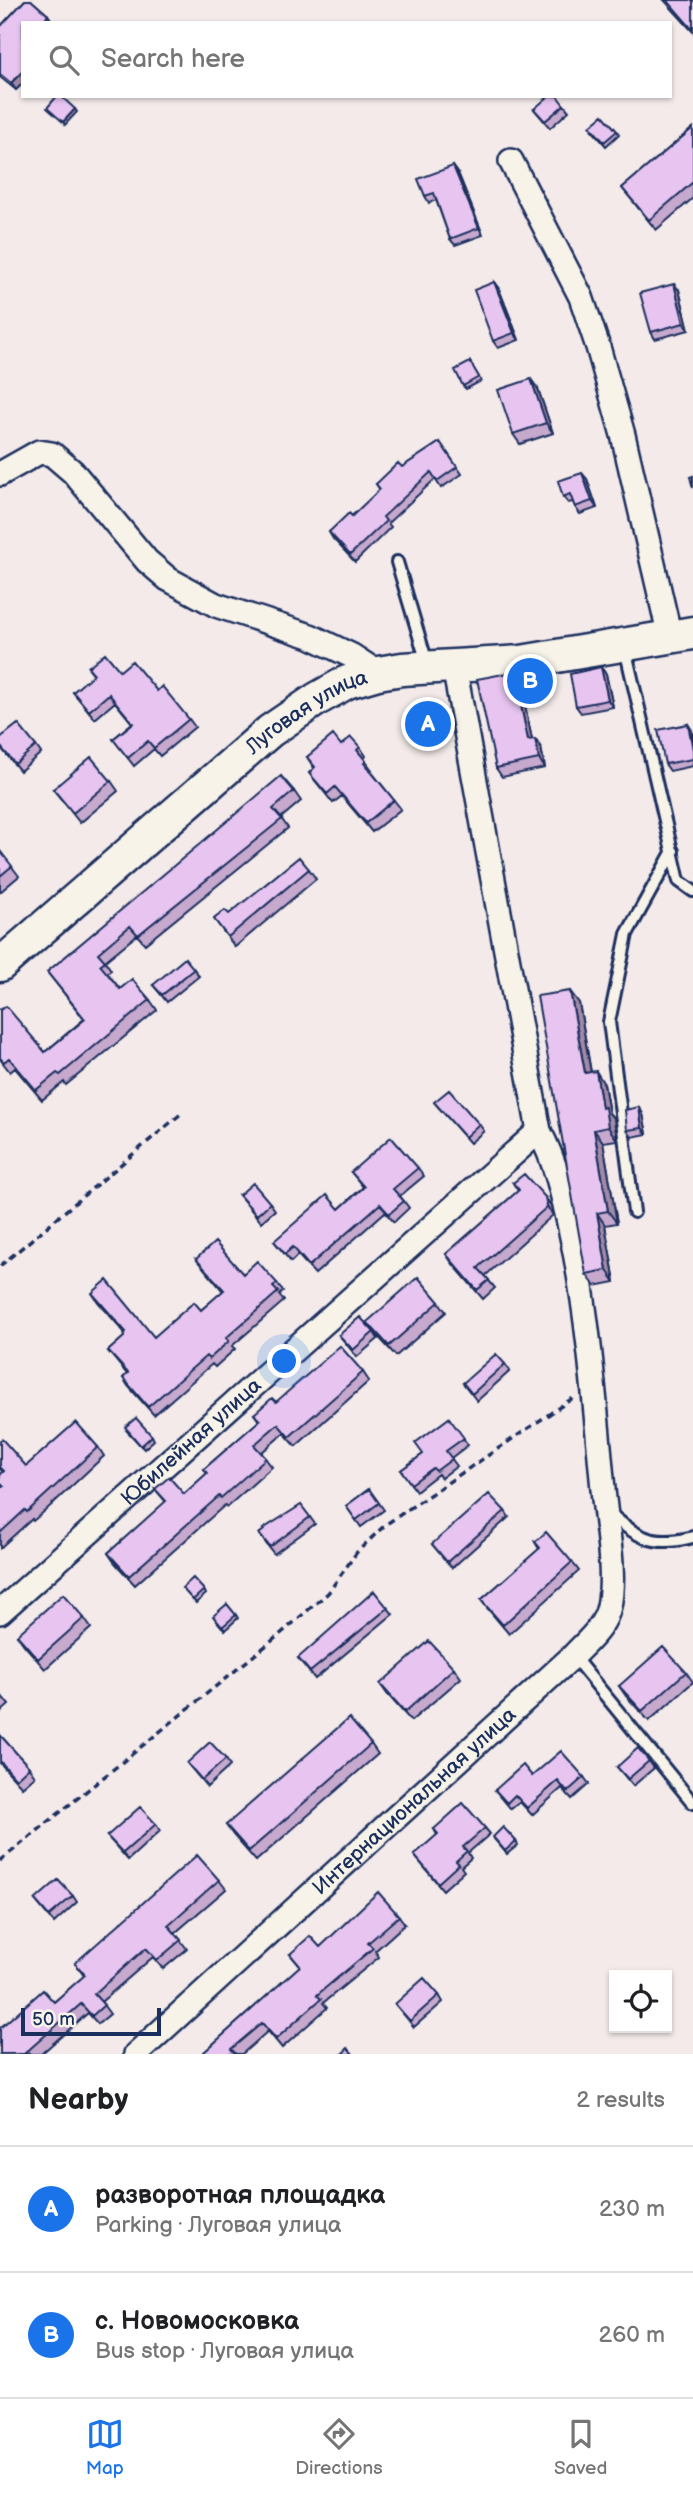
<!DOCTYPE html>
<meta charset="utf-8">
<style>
body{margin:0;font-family:"Balsamiq Sans",sans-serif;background:#f2f2f2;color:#202124}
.controls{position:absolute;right:21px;bottom:21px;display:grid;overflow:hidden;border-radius:0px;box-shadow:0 2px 5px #0004}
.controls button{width:63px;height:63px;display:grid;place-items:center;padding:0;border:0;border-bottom:2px solid #e0e0e0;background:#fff;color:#202124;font:35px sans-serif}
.scale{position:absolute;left:21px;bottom:18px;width:140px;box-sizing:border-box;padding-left:7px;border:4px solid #1b2f5e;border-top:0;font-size:19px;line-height:24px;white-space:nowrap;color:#1b2f5e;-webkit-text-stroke:5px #f7f3e8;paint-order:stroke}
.you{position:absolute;left:285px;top:1362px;width:24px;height:24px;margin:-18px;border:5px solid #fff;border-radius:50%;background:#1a73e8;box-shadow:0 0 0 10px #1a73e833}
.badge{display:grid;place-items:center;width:46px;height:46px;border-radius:50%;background:#1a73e8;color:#fff;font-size:23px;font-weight:700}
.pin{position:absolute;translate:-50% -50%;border:4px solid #fff;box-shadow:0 2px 7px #0006}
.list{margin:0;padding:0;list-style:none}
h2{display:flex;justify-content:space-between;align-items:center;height:91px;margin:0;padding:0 28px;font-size:30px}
h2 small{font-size:23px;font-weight:400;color:#757577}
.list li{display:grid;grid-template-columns:46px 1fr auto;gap:21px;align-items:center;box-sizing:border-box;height:126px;padding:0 28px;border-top:2px solid #e0e0e0}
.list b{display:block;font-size:26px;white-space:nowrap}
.list p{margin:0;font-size:23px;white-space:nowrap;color:#757577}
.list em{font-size:23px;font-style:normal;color:#757577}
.icon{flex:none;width:38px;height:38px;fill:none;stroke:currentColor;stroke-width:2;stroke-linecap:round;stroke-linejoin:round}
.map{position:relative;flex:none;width:693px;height:2054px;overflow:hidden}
.search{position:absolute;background:#fff;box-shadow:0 2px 5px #0004;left:21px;right:21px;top:21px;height:77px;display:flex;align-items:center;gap:18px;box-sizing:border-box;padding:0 24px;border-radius:0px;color:#757577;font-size:26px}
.sheet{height:343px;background:#fff}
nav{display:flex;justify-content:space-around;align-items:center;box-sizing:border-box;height:98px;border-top:2px solid #e0e0e0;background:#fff;font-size:19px;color:#757577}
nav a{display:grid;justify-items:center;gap:4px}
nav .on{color:#1a73e8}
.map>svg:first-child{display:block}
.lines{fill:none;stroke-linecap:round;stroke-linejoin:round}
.lane-casing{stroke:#1b2f5e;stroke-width:16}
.street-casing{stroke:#1b2f5e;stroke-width:28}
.secondary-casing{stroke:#1b2f5e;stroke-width:37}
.path{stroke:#1b2f5e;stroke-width:3.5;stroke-dasharray:7 5;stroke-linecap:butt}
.lane{stroke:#f7f3e8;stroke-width:10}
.street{stroke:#f7f3e8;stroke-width:23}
.secondary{stroke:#f7f3e8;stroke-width:32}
.wall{fill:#c7a9ce;stroke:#1b2f5e;stroke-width:2}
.shaded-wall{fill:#a28aa8;stroke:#1b2f5e;stroke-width:2}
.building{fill:#e7c5f0;stroke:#1b2f5e;stroke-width:2}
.labels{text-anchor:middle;stroke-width:5;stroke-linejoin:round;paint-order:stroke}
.street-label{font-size:21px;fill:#1b2f5e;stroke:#f7f3e8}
</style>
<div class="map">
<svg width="693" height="2054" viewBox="0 0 693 2054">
<rect width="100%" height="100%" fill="#f4eaea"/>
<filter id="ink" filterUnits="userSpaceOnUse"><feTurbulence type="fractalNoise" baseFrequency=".0143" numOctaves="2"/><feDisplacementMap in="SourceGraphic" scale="14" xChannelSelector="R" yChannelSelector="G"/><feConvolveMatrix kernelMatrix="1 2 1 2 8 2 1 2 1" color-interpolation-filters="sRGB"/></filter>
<g filter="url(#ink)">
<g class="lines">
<!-- lane casing -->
<g class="lane-casing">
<path id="lane" d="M397 562 427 663
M625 648 679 881 693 891
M634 1212 609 1022 627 934 673 851
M607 1511C637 1537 652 1548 693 1537
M573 1656 693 1803"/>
</g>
<!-- street casing -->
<g class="street-casing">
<g id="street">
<path d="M511 161 581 297 598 347 623 435 670 637"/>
<path d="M0 474 39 452 52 454 73 472 147 561 168 579 216 605 310 636 352 656 378 673"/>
<path id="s1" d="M0 1612 539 1131"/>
<path id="s2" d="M136 2054 573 1656C587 1641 605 1627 609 1606 616 1573 606 1523 603 1489 595 1405 589 1320 572 1237 564 1200 557 1164 539 1131L454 666"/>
</g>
</g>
<!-- secondary casing -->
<g class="secondary-casing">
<g id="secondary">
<path id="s3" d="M0 965 270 731 317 699 347 682 378 673 402 669 521 662 693 633"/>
</g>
</g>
<!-- path -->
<path class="path" d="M0 1266 182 1113
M0 1861 278 1636 328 1593 357 1552 385 1525 573 1398"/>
<!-- lane -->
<use href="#lane" class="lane"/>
<!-- street -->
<use href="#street" class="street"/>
<!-- secondary -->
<use href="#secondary" class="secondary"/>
</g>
<!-- wall -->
<path class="wall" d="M25 0H31L48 15 53 22 23 23V83L16 90 0 77V27Z
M664 0H693V32Z
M564 105 569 111 550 128 534 109Z
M693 128V198L656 230 622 188Z
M592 130 617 131 619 134 606 146Z
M453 166 458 173 483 235 455 245 450 239 436 200 429 203 425 196Z
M494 282 499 289 519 340 498 348 493 341Z
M679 290 689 330 655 339 651 332Z
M470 362 481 381 466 389 463 386Z
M538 389 553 433 520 444 513 434Z
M440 442 462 474 441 488 435 479 388 523 391 527 355 562 333 539 329 532 352 516 380 490 376 484Z
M587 479 597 508 580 514 575 507 573 502 568 503 563 497Z
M88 667 120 671 157 691 189 719 195 727 160 756 154 749 134 766 113 739 132 723 115 702 95 719 73 692 94 675Z
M514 672 520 681 532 740 535 739 541 748 545 768 502 777 496 768Z
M606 674 613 707 581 713 576 706Z
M688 724 693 733V766L670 771 665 764Z
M0 738 36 746 41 753 20 771 0 747Z
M341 745 360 747 366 756 364 759 372 770 371 771 401 809 372 832 342 796 333 803 309 773 314 768 307 757Z
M111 781 118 791 80 823 53 789Z
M294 791 301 801 281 818 288 828 145 944 137 935 105 961 111 970 107 973 120 989 150 1000 157 1010 66 1085 64 1082 42 1100 15 1068 10 1072 0 1059V1010L45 1052 84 1019 47 972Z
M0 851 19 876 0 892Z
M309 869 316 879 235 947 214 919 229 914Z
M194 969 199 976 167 1002 153 985Z
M579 1003 591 1072 604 1084 609 1113 614 1119 617 1140 603 1142 617 1223 605 1225 615 1282 595 1286 586 1274Z
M434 1102 479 1124 484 1131 470 1143Z
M639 1107 643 1114 647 1134 632 1137 627 1130Z
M418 1168 424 1176 400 1196 409 1208 394 1222 385 1212 315 1274 298 1255 291 1262 274 1241 339 1209 363 1187 351 1172Z
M513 1183 545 1197 551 1206 553 1215 485 1276 495 1288 483 1299 452 1263 446 1254 518 1191Z
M239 1195 270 1203 275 1210 261 1222Z
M196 1259 277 1283 283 1291 279 1295 284 1301 232 1346 235 1349 215 1367 212 1364 154 1415 128 1386 123 1378 127 1374 108 1351 125 1336V1333L98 1302 92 1293 154 1337 201 1310 223 1291Z
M439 1302 446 1312 396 1356 374 1332 367 1322Z
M374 1332 378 1339 357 1357 339 1335Z
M505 1364 510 1371 477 1401 463 1383Z
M363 1372 369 1381 296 1446 284 1433 261 1453 272 1467 227 1507 225 1505 135 1585 114 1562 108 1553 166 1502 155 1489 184 1494 207 1474 204 1469 259 1421 254 1414 276 1402Z
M449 1418 468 1445 451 1458 457 1466 441 1478 438 1474 416 1491 401 1470 423 1454Z
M127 1431 152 1436 154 1440 144 1449Z
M0 1441 26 1466 98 1447 104 1456 46 1510 33 1521 32 1519 0 1548V1489L3 1487 0 1482V1475L3 1472 0 1469Z
M369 1489 384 1510 361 1527 346 1506Z
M301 1505 315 1524 274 1554 259 1534Z
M505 1511 509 1517 452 1568 432 1544Z
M535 1542 572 1562 579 1571 509 1634 488 1609 481 1600 539 1549Z
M204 1590 206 1594 196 1603 185 1591Z
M388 1608 393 1614 315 1679 298 1658Z
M236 1615 238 1618 225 1630 216 1620Z
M84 1618 91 1628 45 1669 24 1645 17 1635Z
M454 1668 461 1678 411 1721 387 1694 380 1684Z
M686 1672 693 1682 649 1721 626 1696 619 1686Z
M0 1694 9 1705 0 1713Z
M0 1735 29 1767 35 1776 22 1787 0 1763Z
M371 1744 378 1754 256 1861 233 1835 226 1825Z
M226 1759 230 1766 207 1787 187 1763Z
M649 1761 654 1768 633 1786 617 1767Z
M532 1776 584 1777 589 1784 572 1799 562 1788 532 1815 520 1802 511 1809 495 1790Z
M156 1824 160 1831 128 1860 107 1836Z
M485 1828 490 1834 468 1853 471 1858 461 1867 464 1871 443 1890 414 1855 437 1835 434 1829Z
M495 1840 516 1841 518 1845 507 1854Z
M219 1880 226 1889 175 1933 187 1949 163 1969 153 1957 101 2002 110 2014 98 2024 88 2013 41 2054H0L54 2002 84 1976 75 1963Z
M73 1896 77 1902 54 1923 35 1900Z
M399 1916 405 1924 375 1951 379 1957 323 2003 327 2008 282 2048 268 2031 242 2054H202L300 1966 290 1954 320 1947Z
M439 1995 443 2002 414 2027 395 2004Z"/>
<!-- shaded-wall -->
<path class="shaded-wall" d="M48 15 52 23H42Z
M23 71V83L16 90 11 83Z
M75 109 77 112 65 125 63 122Z
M453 166 458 173 483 235 479 228Z
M494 282 499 289 519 340 514 333Z
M674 284 679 290 689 330 684 323Z
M531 379 538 389 553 433 546 423Z
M582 473 587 479 597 508 592 501Z
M601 667 606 674 613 707 608 700Z
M514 672 520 681 534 749 528 740Z
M688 724 692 730 693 750Z
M535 739 541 748 545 768 539 759Z
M570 991 579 1003 593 1085 585 1073Z
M596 1071 604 1084 609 1113 614 1119 617 1140 608 1127 602 1108Z
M639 1107 643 1114 647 1134 642 1128Z
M594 1130 603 1142 617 1223 608 1211Z
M545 1197 551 1206 553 1215 547 1207Z
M597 1213 605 1225 615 1282 607 1270Z"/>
<!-- building -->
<path class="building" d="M25 0H31L48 15 42 23H23V71L11 83 0 74V27Z
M667 0H693V30Z
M57 96H61L75 109 63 122 47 108Z
M549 96H557L564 105 545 121 534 109Z
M603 115 617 131 604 142 590 126Z
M693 128V182L649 220 622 188Z
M453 166 479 228 450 239 434 193 425 196 418 179Z
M494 282 514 333 493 341 474 290Z
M674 284 684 323 651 332 640 293Z
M470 362 479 377 463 386 455 370Z
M531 379 546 423 513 434 498 390Z
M440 442 457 467 437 481 431 472 383 517 386 521 350 555 329 532 349 513 352 516 380 489 376 484 398 463 402 467Z
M582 473 592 501 575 507 570 494 563 497 558 481Z
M693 476V488L690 477Z
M105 653 120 671 132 661 157 691 162 686 189 719 154 748 148 741 128 758 113 739 133 723 109 694 89 711 73 692 94 674 88 667Z
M601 667 608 700 576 706 570 674Z
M514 672 528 740 535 739 539 759 496 768 477 679Z
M18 724 36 746 15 764 0 746V738Z
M688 724 693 750V759L665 764 658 730Z
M333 735 341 745 351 737 360 747 357 750 366 761 364 763 394 800 366 823 335 787 327 794 309 773 315 767 307 757Z
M91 757 111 781 73 813 53 789Z
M281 776 294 791 273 809 282 819 138 935 130 926 98 953 105 961 100 965 120 989 132 979 150 1000 60 1075 57 1073 36 1090 9 1058 4 1062 0 1058V1010L6 1006 45 1052 85 1019 47 972Z
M0 851 12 866 0 876Z
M299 857 309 869 228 937 214 919 225 910 229 914Z
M185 958 194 969 162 995 153 985Z
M570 991 585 1073 596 1071 602 1108 605 1107 608 1127 594 1130 608 1211 597 1213 607 1270 586 1274 537 996Z
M449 1090 479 1124 465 1137 434 1102Z
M639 1107 642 1128 627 1130 625 1110Z
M391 1137 418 1168 393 1189 404 1201 389 1214 380 1204 309 1266 293 1247 285 1254 274 1241 327 1195 339 1209 364 1187 351 1172Z
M524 1174 545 1197 547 1207 478 1268 489 1280 477 1290 446 1254 519 1190 513 1183Z
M253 1183 270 1203 257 1215 239 1195Z
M215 1242 243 1274 257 1261 277 1283 273 1287 278 1292 226 1338 229 1341 209 1359 206 1356 148 1407 123 1378 128 1373 108 1351 125 1336 124 1334 126 1332 92 1293 107 1280 154 1337 194 1302 201 1310 224 1290 196 1259Z
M418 1277 439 1302 389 1346 367 1322Z
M360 1317 374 1332 353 1350 339 1335Z
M340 1346 363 1372 289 1437 278 1424 254 1445 266 1458 221 1498 219 1496 129 1576 108 1553 166 1501 155 1489 169 1477 184 1494 207 1473 204 1469 260 1420 254 1414 272 1398 276 1402Z
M496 1354 505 1364 472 1394 463 1383Z
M136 1418 152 1436 141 1446 125 1427Z
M449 1418 464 1438 446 1451 452 1459 436 1471 433 1468 411 1484 401 1470 423 1454 415 1443Z
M76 1422 98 1447 39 1501 27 1512 25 1510 0 1533V1489L4 1486 0 1482V1475L4 1471 0 1467V1441L2 1439 26 1466Z
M369 1489 379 1503 356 1520 346 1506Z
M489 1494 505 1511 447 1562 432 1544Z
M301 1505 310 1517 270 1547 259 1534 264 1530 263 1529Z
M546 1532 572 1562 503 1625 481 1600 540 1548 535 1542Z
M193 1578 204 1590 193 1600 182 1588Z
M374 1591 388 1608 310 1672 298 1658Z
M63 1594 84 1618 38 1659 17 1635Z
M227 1604 236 1615 222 1627 213 1616Z
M429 1641 454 1668 405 1712 380 1684Z
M663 1647 686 1672 642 1711 619 1686Z
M349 1718 371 1744 249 1851 226 1825Z
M0 1735 29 1767 16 1779 0 1761Z
M210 1742 226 1759 202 1780 187 1763Z
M638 1748 649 1761 628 1779 617 1767Z
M561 1751 584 1777 567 1792 558 1781 527 1808 515 1795 507 1803 495 1790 523 1765 532 1776Z
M463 1803 485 1828 463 1847 467 1851 456 1861 459 1864 438 1883 414 1855 438 1834 434 1829Z
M140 1807 156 1824 123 1853 107 1836Z
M503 1827 516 1841 505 1851 493 1837Z
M197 1855 219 1880 168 1925 181 1940 157 1960 146 1948 94 1994 104 2005 92 2016 81 2004 24 2054H0V2028L43 1990 54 2002 85 1975 75 1963Z
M58 1880 73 1896 49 1916 35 1900Z
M378 1892 399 1916 368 1943 373 1948 317 1995 321 1999 276 2039 262 2023 231 2049 236 2054H202L300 1966 290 1954 310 1936 320 1947Z
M424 1978 439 1995 410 2021 395 2004Z
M348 2048 353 2054H342Z"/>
</g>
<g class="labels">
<!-- street labels -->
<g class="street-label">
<text dy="7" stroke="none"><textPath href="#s3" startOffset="399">Луговая улица</textPath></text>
<text dy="7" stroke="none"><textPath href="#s1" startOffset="256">Юбилейная улица</textPath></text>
<text dy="7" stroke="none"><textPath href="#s2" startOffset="376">Интернациональная улица</textPath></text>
</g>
</g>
</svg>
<div class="controls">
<button><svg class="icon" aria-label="locate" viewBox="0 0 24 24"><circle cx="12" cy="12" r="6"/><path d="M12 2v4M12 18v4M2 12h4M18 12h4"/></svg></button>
</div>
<div class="scale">50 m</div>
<div class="you"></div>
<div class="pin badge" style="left:428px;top:724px">A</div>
<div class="pin badge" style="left:530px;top:681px">B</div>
<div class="search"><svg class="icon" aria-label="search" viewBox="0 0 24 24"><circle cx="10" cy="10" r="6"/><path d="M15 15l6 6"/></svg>Search here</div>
</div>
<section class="sheet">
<h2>Nearby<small>2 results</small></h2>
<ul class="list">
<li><span class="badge">A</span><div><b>разворотная площадка</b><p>Parking · Луговая улица</p></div><em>230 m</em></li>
<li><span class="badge">B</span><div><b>с. Новомосковка</b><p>Bus stop · Луговая улица</p></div><em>260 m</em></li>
</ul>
</section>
<nav>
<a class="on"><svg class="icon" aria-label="map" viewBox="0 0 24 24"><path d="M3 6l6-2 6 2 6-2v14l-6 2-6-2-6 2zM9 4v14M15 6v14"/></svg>Map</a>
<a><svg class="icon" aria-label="directions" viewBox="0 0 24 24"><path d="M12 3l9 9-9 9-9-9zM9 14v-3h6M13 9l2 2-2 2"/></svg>Directions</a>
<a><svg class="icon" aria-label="saved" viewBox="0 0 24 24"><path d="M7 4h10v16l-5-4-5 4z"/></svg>Saved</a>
</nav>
